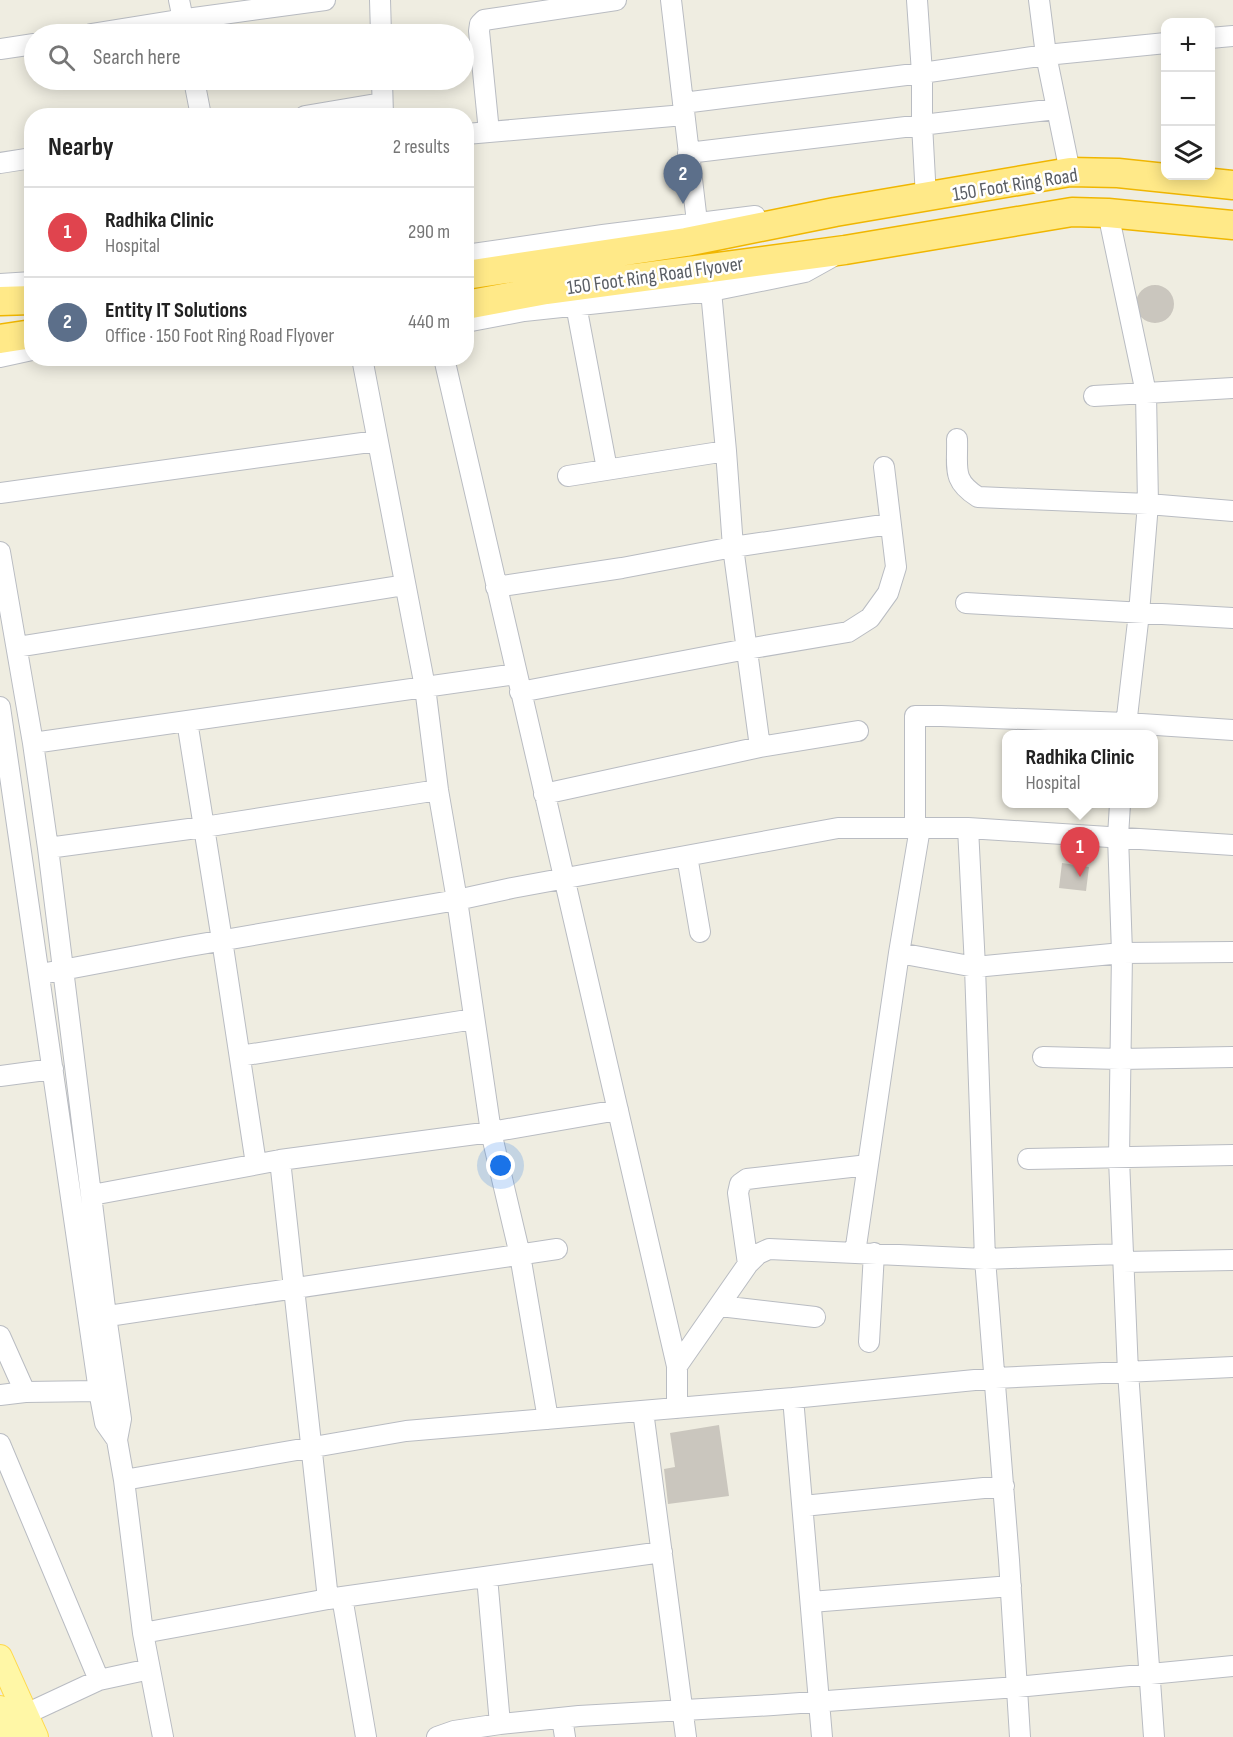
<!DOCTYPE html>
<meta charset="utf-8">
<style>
body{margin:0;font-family:"Sofia Sans Condensed",sans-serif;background:#f6f6f6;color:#222}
.controls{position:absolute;right:18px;top:18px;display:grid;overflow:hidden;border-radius:12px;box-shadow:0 3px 15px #0003}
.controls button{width:54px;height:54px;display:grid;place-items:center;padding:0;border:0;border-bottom:2px solid #e0e0e0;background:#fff;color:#222;font:30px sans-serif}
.you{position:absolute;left:501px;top:1166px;width:21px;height:21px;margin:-15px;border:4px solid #fff;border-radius:50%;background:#1a73e8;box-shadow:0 0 0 9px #1a73e833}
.badge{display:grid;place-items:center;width:39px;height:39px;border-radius:50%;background:#fc3b1a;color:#fff;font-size:20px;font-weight:700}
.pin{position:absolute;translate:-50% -50px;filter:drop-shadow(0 2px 3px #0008)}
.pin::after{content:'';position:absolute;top:32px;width:21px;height:18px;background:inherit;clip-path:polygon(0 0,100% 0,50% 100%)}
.popup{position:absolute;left:1002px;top:730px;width:156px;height:78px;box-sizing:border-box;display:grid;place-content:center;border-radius:12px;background:#fff;filter:drop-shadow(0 2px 4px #0005);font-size:20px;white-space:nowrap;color:#767676}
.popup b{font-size:22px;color:#222}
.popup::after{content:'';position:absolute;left:50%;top:100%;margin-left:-12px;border:12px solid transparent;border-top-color:#fff}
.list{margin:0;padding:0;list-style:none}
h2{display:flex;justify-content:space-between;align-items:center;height:78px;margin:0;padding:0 24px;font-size:26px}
h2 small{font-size:20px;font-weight:400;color:#767676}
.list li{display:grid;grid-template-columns:39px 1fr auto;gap:18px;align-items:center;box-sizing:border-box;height:90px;padding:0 24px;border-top:2px solid #e0e0e0}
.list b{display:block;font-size:22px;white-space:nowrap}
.list p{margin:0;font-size:20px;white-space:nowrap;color:#767676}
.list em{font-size:20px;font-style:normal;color:#767676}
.icon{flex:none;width:33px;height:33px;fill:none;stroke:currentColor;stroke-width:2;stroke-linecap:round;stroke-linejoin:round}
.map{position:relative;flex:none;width:1233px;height:1737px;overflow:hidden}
.search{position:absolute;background:#fff;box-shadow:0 3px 15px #0003;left:24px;top:24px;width:450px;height:66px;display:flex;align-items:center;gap:15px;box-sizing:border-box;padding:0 21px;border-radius:33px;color:#767676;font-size:22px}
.panel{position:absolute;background:#fff;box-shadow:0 3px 15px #0003;left:24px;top:108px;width:450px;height:258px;border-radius:24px}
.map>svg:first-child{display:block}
.building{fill:#cac6be}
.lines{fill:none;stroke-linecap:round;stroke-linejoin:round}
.minor-casing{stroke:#b9bcc2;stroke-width:22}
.major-casing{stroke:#ffd94a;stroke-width:26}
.highway-casing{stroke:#f0b600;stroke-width:31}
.minor{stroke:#fff;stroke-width:20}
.major{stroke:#fff7a6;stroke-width:24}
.highway{stroke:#ffe988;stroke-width:28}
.labels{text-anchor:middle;stroke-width:5;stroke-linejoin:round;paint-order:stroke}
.street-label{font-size:20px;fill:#5a5e64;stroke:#fff}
</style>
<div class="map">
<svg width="1233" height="1737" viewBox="0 0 1233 1737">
<rect width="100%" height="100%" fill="#efede1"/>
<!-- building -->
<path class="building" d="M1136 304a19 19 0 1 1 38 0a19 19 0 1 1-38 0Z
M1062 863 1089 867 1086 891 1059 888Z
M719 1425 729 1496 668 1504 664 1469 675 1467 670 1433Z"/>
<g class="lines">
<!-- minor casing -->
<g class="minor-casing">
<path id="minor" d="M179 0 186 34
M380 0 381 34
M671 0 697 222
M917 0 922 73V124L926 198
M1039 0 1046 55 1070 172
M91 34 172 21 325 0
M1210 38 1233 36
M0 49 34 44
M194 80 201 116
M382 80 383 116
M683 103 922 73 1046 55 1166 43
M305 116 382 103
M489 132 479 31 480 24 484 20 616 0
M466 134 684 115
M688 153 1056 109
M0 163 32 158
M466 255 603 235 755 216
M0 284 32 282
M711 291 726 451 733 547 890 524
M576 305 607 469
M466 322 524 311 711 291 805 272 832 257
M0 357 32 350
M362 358 425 687 438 790 457 900 491 1132 520 1255 548 1419
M444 358 677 1366
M1094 396 1146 393 1108 213
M957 439C958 468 951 480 978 497L1148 504 1233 511
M568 476 726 451
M0 493 377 441
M0 552 33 743 48 848 106 1316 121 1419 117 1440 124 1480 143 1633 163 1737
M496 587 622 568 733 547 760 747 544 794
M966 603 1233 618
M17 647 405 585
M520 692 747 649 848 632 870 618 888 593 896 567 884 467
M0 707C35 935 67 1163 99 1391L105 1423 117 1440
M187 721 222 940 256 1164
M1125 734 1139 613 1148 504 1146 393 1233 388
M33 743 516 674
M760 747 858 731
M1120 804 1118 836 1122 953 1119 1159 1128 1372 1154 1737
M915 828V716H941L1126 723 1233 730
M968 828 975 967 1122 953 1233 952
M48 848 204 827 438 790
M687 856 700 932
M899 953 920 828
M41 974 184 947 457 900 512 888 838 828H968L1233 845
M240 1056 474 1019
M1043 1057 1120 1059 1233 1057
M0 1076 53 1069
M1028 1159 1233 1155
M280 1160 328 1599
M92 1195 280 1160 491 1132 618 1110
M855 1253 899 953 975 967 985 1259 1009 1560 1020 1737
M1123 1262 1233 1260
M748 1264 738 1193 740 1184 747 1179 868 1165
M720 1306 815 1317
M95 1318 557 1249
M0 1336 25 1392
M869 1342 874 1253
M0 1395 25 1392 99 1391
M793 1398 822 1737
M677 1408V1366L748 1264 758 1254 769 1249 985 1259 1123 1254
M643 1411 686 1737
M0 1444 99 1680 26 1714
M124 1480 406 1431 793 1398 995 1378 1233 1367
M803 1506 1004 1486
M487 1577 500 1724
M342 1597 366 1737
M811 1602 1011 1586
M143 1633 328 1599 662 1552
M99 1680 150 1669
M562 1718 565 1737
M437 1737 454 1731 500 1724 579 1716 773 1705 1017 1687 1233 1666"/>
</g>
<!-- major casing -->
<g class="major-casing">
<path id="major" d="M0 1657 36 1737
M0 1708 12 1737"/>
</g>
<!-- highway casing -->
<g class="highway-casing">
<path id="highway" d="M466 275 686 242 835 212 1070 172 1118 173 1233 185
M0 301 32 300
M466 305 546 290 845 250 1072 212 1108 213 1233 225
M0 339 32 334"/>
</g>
<!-- minor -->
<use href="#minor" class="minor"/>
<!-- major -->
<use href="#major" class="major"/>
<!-- highway -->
<use href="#highway" class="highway"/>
</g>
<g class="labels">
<!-- street labels -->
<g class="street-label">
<text transform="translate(1015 184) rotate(-9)" y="7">150 Foot Ring Road</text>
<text transform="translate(655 275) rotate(-8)" y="7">150 Foot Ring Road Flyover</text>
</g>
</g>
</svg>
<div class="controls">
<button>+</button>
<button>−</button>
<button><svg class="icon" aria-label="layers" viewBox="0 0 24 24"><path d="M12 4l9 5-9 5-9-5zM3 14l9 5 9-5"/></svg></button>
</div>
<div class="you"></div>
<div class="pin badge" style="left:1080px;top:877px;background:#e0444e">1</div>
<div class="popup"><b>Radhika Clinic</b>Hospital</div>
<div class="pin badge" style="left:683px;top:204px;background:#5c6f8a">2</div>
<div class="search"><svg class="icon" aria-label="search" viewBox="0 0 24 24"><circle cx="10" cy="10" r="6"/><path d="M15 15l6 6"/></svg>Search here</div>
<section class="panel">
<h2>Nearby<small>2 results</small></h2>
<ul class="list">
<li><span class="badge" style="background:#e0444e">1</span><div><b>Radhika Clinic</b><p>Hospital</p></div><em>290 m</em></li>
<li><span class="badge" style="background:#5c6f8a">2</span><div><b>Entity IT Solutions</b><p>Office · 150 Foot Ring Road Flyover</p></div><em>440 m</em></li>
</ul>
</section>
</div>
